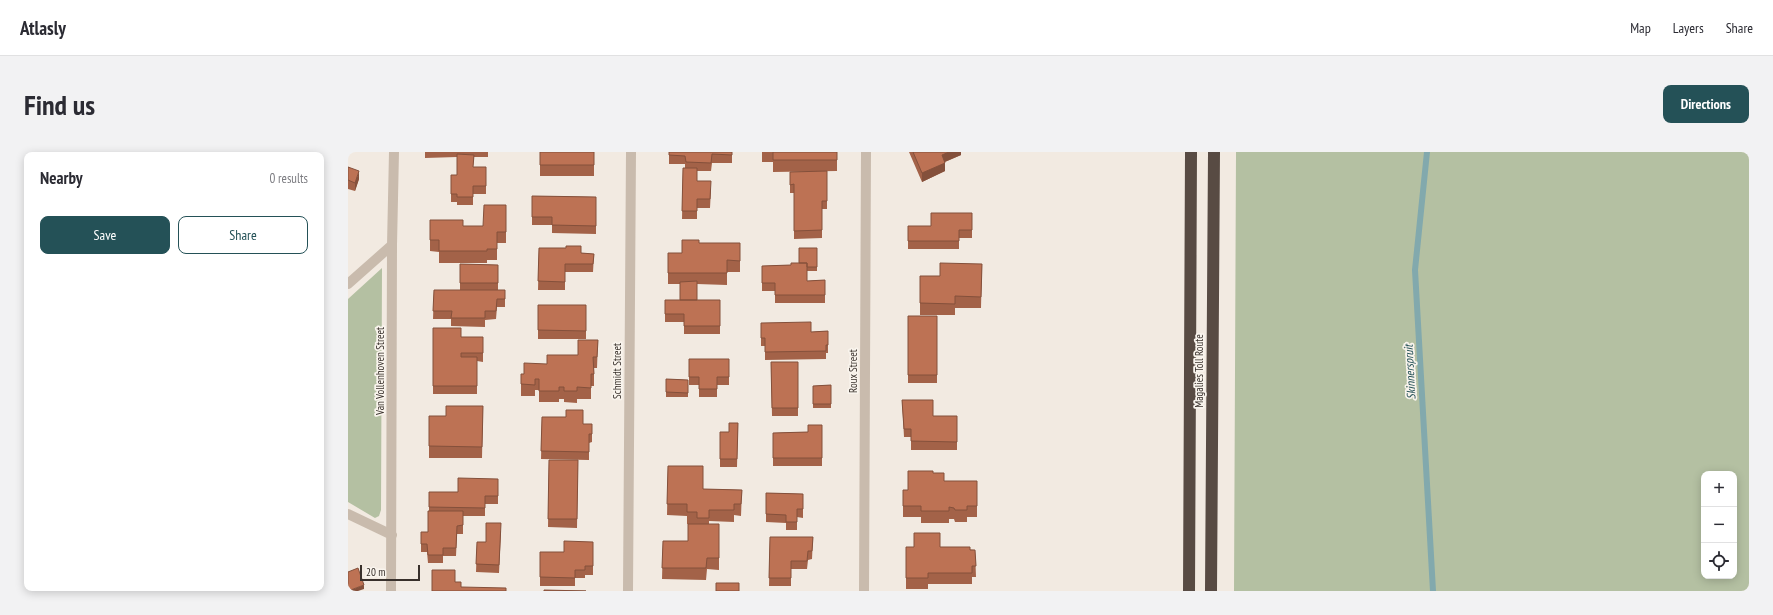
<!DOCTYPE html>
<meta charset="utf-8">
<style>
body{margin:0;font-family:"PT Sans Narrow",sans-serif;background:#f2f2f3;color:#2b2b33}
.controls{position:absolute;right:12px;bottom:12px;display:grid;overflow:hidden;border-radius:8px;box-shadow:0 2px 10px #0003}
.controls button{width:36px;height:36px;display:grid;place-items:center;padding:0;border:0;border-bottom:1px solid #e1e1e2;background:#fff;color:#2b2b33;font:20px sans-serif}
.scale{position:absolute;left:12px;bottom:10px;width:60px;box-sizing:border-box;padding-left:4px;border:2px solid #38302b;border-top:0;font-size:11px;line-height:14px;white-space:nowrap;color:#38302b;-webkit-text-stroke:3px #f9f4ed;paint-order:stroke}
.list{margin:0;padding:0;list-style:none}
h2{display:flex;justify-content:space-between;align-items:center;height:52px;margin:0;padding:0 16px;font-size:17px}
h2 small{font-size:13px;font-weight:400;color:#7c7c81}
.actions{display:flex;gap:8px;padding:12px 16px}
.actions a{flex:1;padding:9px 0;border:1px solid #245157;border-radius:8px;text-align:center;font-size:14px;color:#245157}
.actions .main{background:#245157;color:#fff}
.icon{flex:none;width:22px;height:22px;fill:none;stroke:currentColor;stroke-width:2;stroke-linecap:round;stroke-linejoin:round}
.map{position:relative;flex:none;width:1401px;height:439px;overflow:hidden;border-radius:8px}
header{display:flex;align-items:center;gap:24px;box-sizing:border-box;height:56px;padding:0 20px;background:#fff;border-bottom:1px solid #e1e1e2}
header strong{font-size:19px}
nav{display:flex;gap:22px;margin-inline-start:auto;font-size:14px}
.intro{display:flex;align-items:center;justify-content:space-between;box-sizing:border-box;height:96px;padding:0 24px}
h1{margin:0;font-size:28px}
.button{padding:10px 18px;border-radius:8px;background:#245157;color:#fff;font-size:14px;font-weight:700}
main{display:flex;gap:24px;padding:0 24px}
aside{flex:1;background:#fff;border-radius:8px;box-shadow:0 2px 10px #0003}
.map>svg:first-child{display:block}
.green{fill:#b4c0a2;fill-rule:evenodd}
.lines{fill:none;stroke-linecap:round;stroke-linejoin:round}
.stream{stroke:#82a9ad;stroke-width:6}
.minor{stroke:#c9bbad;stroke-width:10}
.motorway{stroke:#584b43;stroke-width:12}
.wall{fill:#a36248}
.shaded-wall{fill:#84503b}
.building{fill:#bd7254;stroke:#84503b}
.labels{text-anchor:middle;stroke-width:3.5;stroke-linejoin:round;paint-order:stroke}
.street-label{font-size:11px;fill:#38302b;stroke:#f9f4ed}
.water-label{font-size:12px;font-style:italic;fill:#245157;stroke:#f9f4ed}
</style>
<header>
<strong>Atlasly</strong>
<nav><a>Map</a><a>Layers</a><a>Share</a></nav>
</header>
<div class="intro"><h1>Find us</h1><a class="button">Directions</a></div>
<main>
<aside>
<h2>Nearby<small>0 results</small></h2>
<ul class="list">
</ul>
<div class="actions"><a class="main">Save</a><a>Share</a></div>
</aside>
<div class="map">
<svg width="1401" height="439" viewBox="0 0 1401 439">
<rect width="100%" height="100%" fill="#f2eae1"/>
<!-- green -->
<path class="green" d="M888 0H1401V439H886ZM1356 322H1386V424H1356Z
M34 116 33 358 31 364 27 366 0 350V147Z"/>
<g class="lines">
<!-- stream -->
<path class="stream" d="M1079 0 1067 118 1085 439"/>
<!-- minor -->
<path class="minor" d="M0 132 44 93
M0 362 44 383
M43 439 44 93 46 0
M280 439 283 0
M516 439 518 0"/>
<!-- motorway -->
<path class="motorway" d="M841 439 843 0
M863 439 866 0"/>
</g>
<!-- wall -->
<path class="wall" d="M77 0H140V5H126L125 15H138V42H125V53H109V50H103V23H109V5L77 6Z
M192 0H246V24H192Z
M321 0H384V11H364L363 19H349V29L363 37 362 56H349V67H334L335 16H337V12H321Z
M414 0H489V19L425 20V10H414Z
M561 0H613V3L597 10V19L574 30Z
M0 15 11 27 7 39 0 37Z
M479 19V57H474V86L446 87V41H442V20Z
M184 44 248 45V82L204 81V73H184Z
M158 53V91H149V108H139V111H91V100L82 99V68L115 74H135Z
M624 61V86H611V97H560V74H583Z
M351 91H392V120H379V133L349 132V148H372V182H336V170H317V148H332V132H320V101H334Z
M191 96 233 101 246 102 245 120H217V138H190Z
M469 96V119H459V129L477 128V151H427V139H414V114L443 113 451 111Z
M112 112 150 113V138H157V155H149L148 167 137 168V175L103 174V167H85L86 138H112Z
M634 112 633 156H607V163H572V124H592Z
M190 153H238V187H190Z
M560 164H589V231H560Z
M413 171 463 180 480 179V201H478V207L417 208V194H413Z
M85 176 113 185H135V210L129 209V242H85Z
M250 188 249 216H246V234H243V247H229V251L216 250V247H211V250H191V238H187V244H173V222H176L199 212 230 203Z
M341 207H381V233H369V245H351V233H341Z
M423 210H450V264H424Z
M318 227 340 228V245H318Z
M483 233V256H465V234Z
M554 248 585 264H609V298H563V285H556Z
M135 254 134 306H81V264H98Z
M194 265 235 272H244V290L241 291V308L193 307Z
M390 271 389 315H372V280H381Z
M474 273V314H425V281L460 280Z
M201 308H230L229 376 200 375Z
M320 314 355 337 394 338 393 364 386 363V370L361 369V372H371V418L359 417 358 428 314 427 315 389H340V372H339V364L319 363Z
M585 321 596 329H629V365H619V370H607L606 367H601V371H573V365H555V338H560Z
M150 327V352H137V364H115V382H109L108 404H95V411H80L79 400H73V380H80L81 359V340H110Z
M418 341 455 342V366L449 365V378H438V371L418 370Z
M153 379 151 421 128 420 129 390H138Z
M422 385H465L464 407 460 408 459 417H443V434H421Z
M245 390V423H237V426H227V434H192V400H216Z
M558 395H592L627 398 628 425H624V432H580V437H558Z"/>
<!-- shaded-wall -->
<path class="shaded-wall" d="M601 0H613V3L594 11V3Z
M597 11V19L574 30V21Z
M11 19V27L7 39V31Z
M16 433V437L10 439H0Z"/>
<!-- building -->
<path class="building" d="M192 0H246V13H192Z
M321 0H384V3L364 2 363 11 338 10 337 4 321 3Z
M425 0H489V8H425Z
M565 0H601L594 3 597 11 574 21Z
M109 2 126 3 125 15H138V34H125V45H109V42H103V23H109Z
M0 15 11 19 7 31 0 28Z
M335 16H349V29H363L362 47H349V59H334Z
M479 19V49H474V78L446 79V32L442 33V20Z
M184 44 248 45V74L204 73V65H184Z
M136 53H158V80H149V97H139V99H91V88H82V68H115V74H135Z
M583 61H624V78H611V89H560V74H583Z
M334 88H351V91H392V109L379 108V121H320V101H334Z
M218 94H233V101L246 102 245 112H217V130L190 129 191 96H218Z
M451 96H469V115H459V111H451Z
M443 111H459V129L477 128V143H427V131H414V114L443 113Z
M592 111 634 112 633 145 607 144V152L572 151V124H592Z
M112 112 150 113V131H112Z
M349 129V148H332V130Z
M86 138H157V147H149L148 159H137V166H103L104 159H85Z
M317 148H372V174H336V162H317Z
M190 153H238V179L190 178Z
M560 164H589V223H560Z
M463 170V180L480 179V193H478V199L417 200V186H413V171Z
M85 176H113V185H135V201H113V205H129V234H85Z
M230 188H250L249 205H245L246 222H243V236L229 235V239H216V235H211V239H191V227H187V233L173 232V222H176V211L199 212V203H230Z
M341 207H381V225H369V237H351V225H341Z
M423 210H450V256H424Z
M318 227 340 228V241L318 240Z
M483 233V252H465V234Z
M554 248H585V264H609V290L563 289V277H556Z
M98 254H135L134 295 81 294V264H98Z
M218 258H235V272H244V282H241V300L193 299 194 265H218Z
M381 271H390L389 307H372V280H381Z
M460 273H474V306H425V281L460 280Z
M201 308H230L229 367H200Z
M320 314H355V337L394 338 393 352H386V358H361V366H349V360H339V352H319Z
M560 319H585V321H596V329H629V354H619V358H607L606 356 601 355V359H573V354H555V338H560Z
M110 326 150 327V344H137V356L81 355V340H110Z
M418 341 455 342V357H449V370H438V363L418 362Z
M80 359H115V373L109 374 108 396H95V403H80L79 392H73V380H80Z
M138 371H153L151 413 128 412 129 390H138Z
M340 372H371V406H359L358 416H314L315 389H340Z
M566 381H592V395H622V398H627L628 414H624V421H580V426H558V395H566Z
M422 385H465L464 399H460L459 409H443V426H421Z
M216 389 245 390V414H237V418H227V426L192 425V400H216Z
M10 416 16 433 0 439V420Z
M84 418H107V430H113V435L158 436V439H84Z
M368 431H391V439H368Z
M196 438 238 439H196Z"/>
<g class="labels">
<!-- street labels -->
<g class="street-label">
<text transform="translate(32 219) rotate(-90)" y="4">Van Vollenhoven Street</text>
<text transform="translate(269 219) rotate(-90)" y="4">Schmidt Street</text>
<text transform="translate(505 219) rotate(-90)" y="4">Roux Street</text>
<text transform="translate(851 219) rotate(-90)" y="4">Magalies Toll Route</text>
</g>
<!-- water labels -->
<g class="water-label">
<text transform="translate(1062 220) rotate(-93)" y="4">Skinnerspruit</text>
</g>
</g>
</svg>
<div class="controls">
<button>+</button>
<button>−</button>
<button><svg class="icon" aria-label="locate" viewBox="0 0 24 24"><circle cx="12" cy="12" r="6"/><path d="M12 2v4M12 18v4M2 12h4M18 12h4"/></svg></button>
</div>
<div class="scale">20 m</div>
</div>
</main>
